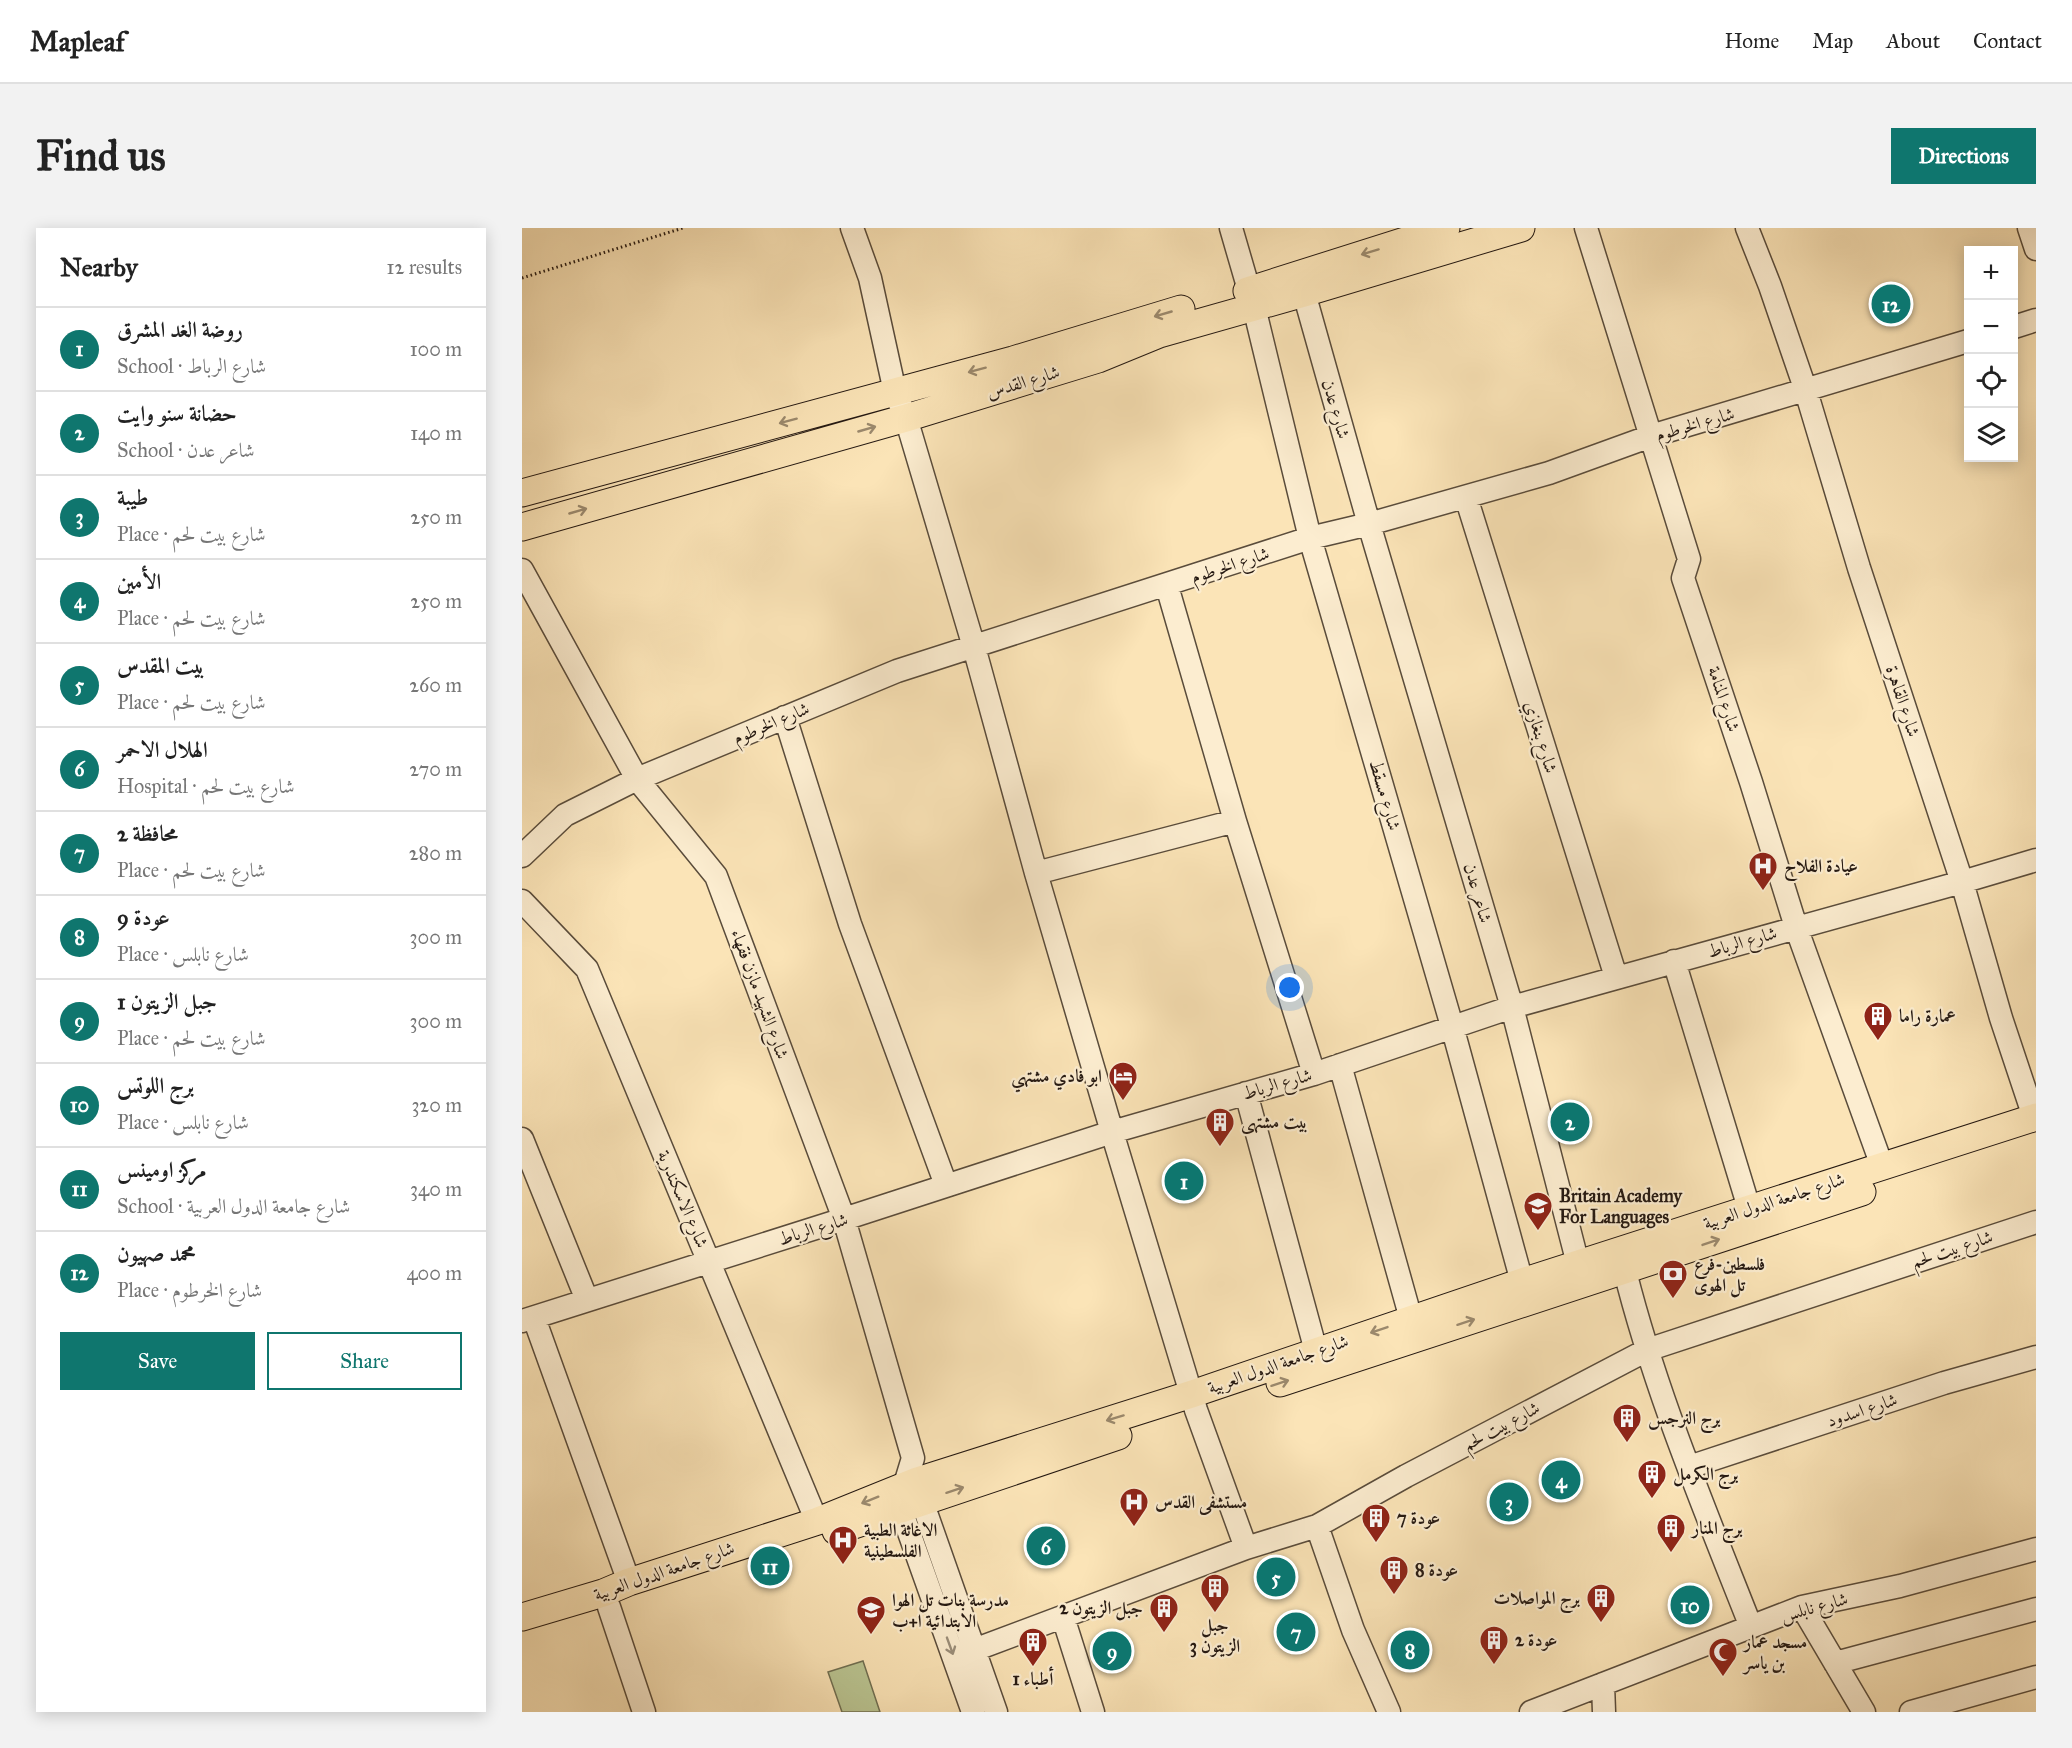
<!DOCTYPE html>
<meta charset="utf-8">
<style>
body{margin:0;font-family:"IM FELL Great Primer",Amiri,serif;background:#f2f2f2;color:#222}
.controls{position:absolute;right:18px;top:18px;display:grid;overflow:hidden;border-radius:0px;box-shadow:0 3px 15px #0003}
.controls button{width:54px;height:54px;display:grid;place-items:center;padding:0;border:0;border-bottom:2px solid #e0e0e0;background:#fff;color:#222;font:30px sans-serif}
.you{position:absolute;left:768px;top:760px;width:21px;height:21px;margin:-15px;border:4px solid #fff;border-radius:50%;background:#1a73e8;box-shadow:0 0 0 9px #1a73e833}
.badge{display:grid;place-items:center;width:39px;height:39px;border-radius:50%;background:#0f766e;color:#fff;font-size:20px;font-weight:700}
.pin{position:absolute;translate:-50% -50%;border:3px solid #fff;box-shadow:0 2px 6px #0006}
.list{margin:0;padding:0;list-style:none}
h2{display:flex;justify-content:space-between;align-items:center;height:78px;margin:0;padding:0 24px;font-size:26px}
h2 small{font-size:20px;font-weight:400;color:#767676}
.list li{display:grid;grid-template-columns:39px 1fr auto;gap:18px;align-items:center;box-sizing:border-box;height:84px;padding:0 24px;border-top:2px solid #e0e0e0}
.list b{display:block;font-size:22px;white-space:nowrap}
.list p{margin:0;font-size:20px;white-space:nowrap;color:#767676}
.list em{font-size:20px;font-style:normal;color:#767676}
.actions{display:flex;gap:12px;padding:18px 24px}
.actions a{flex:1;padding:14px 0;border:2px solid #0f766e;border-radius:0px;text-align:center;font-size:21px;color:#0f766e}
.actions .main{background:#0f766e;color:#fff}
.icon{flex:none;width:33px;height:33px;fill:none;stroke:currentColor;stroke-width:2;stroke-linecap:round;stroke-linejoin:round}
.map{position:relative;flex:none;width:1514px;height:1484px;overflow:hidden;border-radius:0px}
header{display:flex;align-items:center;gap:36px;box-sizing:border-box;height:84px;padding:0 30px;background:#fff;border-bottom:2px solid #e0e0e0}
header strong{font-size:28px}
nav{display:flex;gap:33px;margin-inline-start:auto;font-size:21px}
.intro{display:flex;align-items:center;justify-content:space-between;box-sizing:border-box;height:144px;padding:0 36px}
h1{margin:0;font-size:42px}
.button{padding:15px 27px;border-radius:0px;background:#0f766e;color:#fff;font-size:21px;font-weight:700}
main{display:flex;gap:36px;padding:0 36px}
aside{flex:1;background:#fff;border-radius:0px;box-shadow:0 3px 15px #0003}
.map>svg:first-child{display:block}
.green{fill:#bac592;stroke:#706f52;stroke-width:1.5}
.lines{fill:none;stroke-linecap:round;stroke-linejoin:round}
.minor-casing{stroke:#5a4c3b;stroke-width:25}
.major-casing{stroke:#251912;stroke-width:29}
.path{stroke:#251912;stroke-width:3;stroke-dasharray:1.5 3;stroke-linecap:butt}
.minor{stroke:#fcedd0;stroke-width:22}
.major{stroke:#fbe4b7;stroke-width:27}
.oneway{stroke:#9b896d}
.oneway2{stroke:#9b8e7a}
.labels{text-anchor:middle;stroke-width:4.5;stroke-linejoin:round;paint-order:stroke}
.street-label{font-size:18px;fill:#251912;stroke:#fcedd0}
.poi-label{font-size:18px;font-weight:bold;fill:#251912;stroke:#fcedd0;text-anchor:start}
</style>
<header>
<strong>Mapleaf</strong>
<nav><a>Home</a><a>Map</a><a>About</a><a>Contact</a></nav>
</header>
<div class="intro"><h1>Find us</h1><a class="button">Directions</a></div>
<main>
<aside>
<h2>Nearby<small>12 results</small></h2>
<ul class="list">
<li><span class="badge">1</span><div><b>روضة الغد المشرق</b><p>School · شارع الرباط</p></div><em>100 m</em></li>
<li><span class="badge">2</span><div><b>حضانة سنو وايت</b><p>School · شاعر عدن</p></div><em>140 m</em></li>
<li><span class="badge">3</span><div><b>طيبة</b><p>Place · شارع بيت لحم</p></div><em>250 m</em></li>
<li><span class="badge">4</span><div><b>الأمين</b><p>Place · شارع بيت لحم</p></div><em>250 m</em></li>
<li><span class="badge">5</span><div><b>بيت المقدس</b><p>Place · شارع بيت لحم</p></div><em>260 m</em></li>
<li><span class="badge">6</span><div><b>الهلال الاحمر</b><p>Hospital · شارع بيت لحم</p></div><em>270 m</em></li>
<li><span class="badge">7</span><div><b>محافظة 2</b><p>Place · شارع بيت لحم</p></div><em>280 m</em></li>
<li><span class="badge">8</span><div><b>عودة 9</b><p>Place · شارع نابلس</p></div><em>300 m</em></li>
<li><span class="badge">9</span><div><b>جبل الزيتون 1</b><p>Place · شارع بيت لحم</p></div><em>300 m</em></li>
<li><span class="badge">10</span><div><b>برج اللوتس</b><p>Place · شارع نابلس</p></div><em>320 m</em></li>
<li><span class="badge">11</span><div><b>مركز اومينس</b><p>School · شارع جامعة الدول العربية</p></div><em>340 m</em></li>
<li><span class="badge">12</span><div><b>محمد صهيون</b><p>Place · شارع الخرطوم</p></div><em>400 m</em></li>
</ul>
<div class="actions"><a class="main">Save</a><a>Share</a></div>
</aside>
<div class="map">
<svg width="1514" height="1484" viewBox="0 0 1514 1484">
<rect width="100%" height="100%" fill="#fbe4b7"/>
<filter id="stains"><feTurbulence type="fractalNoise" baseFrequency=".00333" numOctaves="4"/><feColorMatrix values="0 0 0 0 .2 0 0 0 0 .09 0 0 0 0 .02 0 0 0 .5 -.17"/></filter>
<radialGradient id="worn" r=".72"><stop offset=".6" stop-color="#630" stop-opacity="0"/><stop offset="1" stop-color="#630" stop-opacity=".3"/></radialGradient>
<!-- green -->
<path class="green" d="M341 1433 358 1484H320L306 1444Z"/>
<g class="lines">
<!-- minor casing -->
<g class="minor-casing">
<path id="minor" d="M330 0 348 50 373 164 384 190 452 419 514 645 590 904 674 1182 724 1320
M709 0 727 62
M1064 0 1167 331 1161 350 1229 554 1274 699 1360 938
M1225 0 1248 58 1284 163 1337 340 1440 654 1479 790 1512 889
M1507 0 1514 21
M782 65 847 296 990 779 1056 1036
M732 79 788 310 930 798 1000 1054
M1492 99 1514 92
M944 269 1094 749
M0 342 115 551 194 648 322 991 391 1230 381 1263 379 1282 451 1484
M645 358 713 593 792 846
M263 489 328 696 424 957
M0 628 43 587 115 551 375 443 788 310 847 296 1027 245 1129 208 1446 113
M514 645 713 593
M0 673 65 741 293 1289
M1152 733 1227 980
M818 837 889 1091
M724 865 794 1123
M0 911 65 1072
M1099 1027C1129 1154 1181 1277 1229 1399
M12 1090 107 1354
M0 1093 322 991 590 904 792 846 990 779 1440 654 1514 632
M1167 1239 1422 1155 1514 1129
M395 1259 474 1484
M795 1298 831 1402 867 1484
M87 1379 122 1484
M1280 1379 1342 1484
M541 1389 571 1484
M452 1422 724 1320 795 1298 884 1248 1125 1122 1514 994
M1313 1435 1514 1381
M1081 1456 1082 1484
M1009 1484 1280 1379 1378 1358 1514 1321
M1389 1484 1514 1449"/>
</g>
<!-- major casing -->
<g class="major-casing">
<path id="major" d="M725 63 924 0
M0 265 491 132 659 81
M0 299 384 190 576 131 637 106 782 65 999 0
M758 1155 1340 964
M314 1303 596 1208
M0 1389 81 1365 107 1354 296 1293 395 1253 670 1166 1000 1054 1514 889"/>
</g>
<!-- path -->
<path class="path" d="M0 50 161 0"/>
<!-- minor -->
<use href="#minor" class="minor"/>
<!-- major -->
<use href="#major" class="major"/>
</g>
<!-- one-way arrows -->
<defs><path id="oneway-shaft" d="M-6 0H5M1.5-3L5.5 0L1.5 3" fill="none" stroke-width="1.6" stroke-linecap="round" stroke-linejoin="round" transform="scale(1.5)"/></defs>
<g class="oneway">
<use href="#oneway-shaft" transform="translate(848 24) rotate(163)"/>
<use href="#oneway-shaft" transform="translate(641 86) rotate(164)"/>
<use href="#oneway-shaft" transform="translate(455 142) rotate(165)"/>
<use href="#oneway-shaft" transform="translate(266 193) rotate(165)"/>
<use href="#oneway-shaft" transform="translate(345 201) rotate(-16)"/>
<use href="#oneway-shaft" transform="translate(56 283) rotate(-16)"/>
<use href="#oneway-shaft" transform="translate(1189 1014) rotate(-19)"/>
<use href="#oneway-shaft" transform="translate(944 1094) rotate(-18)"/>
<use href="#oneway-shaft" transform="translate(857 1102) rotate(161)"/>
<use href="#oneway-shaft" transform="translate(758 1155) rotate(-18)"/>
<use href="#oneway-shaft" transform="translate(593 1190) rotate(163)"/>
<use href="#oneway-shaft" transform="translate(433 1262) rotate(-18)"/>
<use href="#oneway-shaft" transform="translate(348 1272) rotate(158)"/>
</g>
<use class="oneway2" href="#oneway-shaft" transform="translate(428 1418) rotate(70)"/>
<!-- icons -->
<defs>
<g id="hospital-pin" transform="scale(1.5)"><path d="M0 17L-7.5 6A9.5 9.5 0 1 1 7.5 6Z" fill="#8f2418" stroke="#fcedd0"/><path d="M-5-5h3v3.5h4V-5h3V5h-3V1.5h-4V5h-3Z" fill="#fff"/></g>
<g id="building-pin" transform="scale(1.5)"><path d="M0 17L-7.5 6A9.5 9.5 0 1 1 7.5 6Z" fill="#8f2418" stroke="#fcedd0"/><path d="M-4-6H4V6H1V3H-1V6H-4ZM-2.5-4.3h1.7v1.8h-1.7ZM.8-4.3h1.7v1.8H.8ZM-2.5-1h1.7V.8h-1.7ZM.8-1h1.7V.8H.8Z" fill="#fff"/></g>
<g id="hotel-pin" transform="scale(1.5)"><path d="M0 17L-7.5 6A9.5 9.5 0 1 1 7.5 6Z" fill="#8f2418" stroke="#fcedd0"/><path d="M-6-4.5h1.5V1H6V5H4.5V3h-9V5H-6ZM-4 0a1.8 1.8 0 1 1 3.6 0ZM.5 0V-2.5h3Q6-2.5 6 0Z" fill="#fff"/></g>
<g id="university-pin" transform="scale(1.5)"><path d="M0 17L-7.5 6A9.5 9.5 0 1 1 7.5 6Z" fill="#8f2418" stroke="#fcedd0"/><path d="M0-5L7-2L0 1L-7-2ZM-4 1L0 2.5L4 1V4Q0 6-4 4Z" fill="#fff"/></g>
<g id="bank-pin" transform="scale(1.5)"><path d="M0 17L-7.5 6A9.5 9.5 0 1 1 7.5 6Z" fill="#8f2418" stroke="#fcedd0"/><path d="M-6-4H6V4H-6ZM0-2.3a2.3 2.3 0 1 0 0 4.6a2.3 2.3 0 1 0 0-4.6Z" fill="#fff"/></g>
<g id="school-pin" transform="scale(1.5)"><path d="M0 17L-7.5 6A9.5 9.5 0 1 1 7.5 6Z" fill="#8f2418" stroke="#fcedd0"/><path d="M0-5L7-2L0 1L-7-2ZM-4 1L0 2.5L4 1V4Q0 6-4 4Z" fill="#fff"/></g>
<g id="mosque-pin" transform="scale(1.5)"><path d="M0 17L-7.5 6A9.5 9.5 0 1 1 7.5 6Z" fill="#8f2418" stroke="#fcedd0"/><path d="M3.5-4.9A6 6 0 1 0 3.5 4.9A5 5 0 1 1 3.5-4.9Z" fill="#fff"/></g>
</defs>
<g fill-rule="evenodd">
<use href="#hospital-pin" x="1241" y="638"/>
<use href="#building-pin" x="1356" y="788"/>
<use href="#hotel-pin" x="601" y="848"/>
<use href="#building-pin" x="698" y="894"/>
<use href="#university-pin" x="1016" y="978"/>
<use href="#bank-pin" x="1151" y="1046"/>
<use href="#building-pin" x="1105" y="1190"/>
<use href="#building-pin" x="1130" y="1246"/>
<use href="#hospital-pin" x="612" y="1274"/>
<use href="#building-pin" x="854" y="1290"/>
<use href="#building-pin" x="1149" y="1300"/>
<use href="#hospital-pin" x="321" y="1312"/>
<use href="#building-pin" x="872" y="1342"/>
<use href="#building-pin" x="693" y="1360"/>
<use href="#building-pin" x="1079" y="1370"/>
<use href="#building-pin" x="642" y="1380"/>
<use href="#school-pin" x="349" y="1382"/>
<use href="#building-pin" x="972" y="1412"/>
<use href="#building-pin" x="511" y="1414"/>
<use href="#mosque-pin" x="1201" y="1424"/>
</g>
<g class="labels">
<!-- street labels -->
<g class="street-label">
<text transform="translate(501 154) rotate(-17)" y="6">شارع القدس</text>
<text transform="translate(814 181) rotate(74)" y="6">شارع عدن</text>
<text transform="translate(1173 196) rotate(-16)" y="6">شارع الخرطوم</text>
<text transform="translate(708 337) rotate(-18)" y="6">شارع الخرطوم</text>
<text transform="translate(1202 471) rotate(72)" y="6">شارع المنامة</text>
<text transform="translate(1381 473) rotate(72)" y="6">شارع القاهرة</text>
<text transform="translate(249 495) rotate(-23)" y="6">شارع الخرطوم</text>
<text transform="translate(1019 509) rotate(73)" y="6">شارع بنغازي</text>
<text transform="translate(863 567) rotate(74)" y="6">شارع مسقط</text>
<text transform="translate(956 665) rotate(74)" y="6">شاعر عدن</text>
<text transform="translate(1220 714) rotate(-16)" y="6">شارع الرباط</text>
<text transform="translate(238 766) rotate(70)" y="6">شارع الشهيد مازن فقهاء</text>
<text transform="translate(755 856) rotate(-16)" y="6">شارع الرباط</text>
<text transform="translate(161 971) rotate(67)" y="6">شارع الاسكندرية</text>
<text transform="translate(1252 973) rotate(-18)" y="6">شارع جامعة الدول العربية</text>
<text transform="translate(291 1001) rotate(-17)" y="6">شارع الرباط</text>
<text transform="translate(1430 1021) rotate(-18)" y="6">شارع بيت لحم</text>
<text transform="translate(756 1136) rotate(-19)" y="6">شارع جامعة الدول العربية</text>
<text transform="translate(1340 1182) rotate(-18)" y="6">شارع اسدود</text>
<text transform="translate(979 1198) rotate(-28)" y="6">شارع بيت لحم</text>
<text transform="translate(142 1343) rotate(-19)" y="6">شارع جامعة الدول العربية</text>
<text transform="translate(1292 1379) rotate(-15)" y="6">شارع نابلس</text>
</g>
<!-- poi labels -->
<g class="poi-label">
<text x="1262" y="644">عيادة الفلاح</text>
<text x="1377" y="794">عمارة راما</text>
<text x="580" y="854" text-anchor="end">ابو فادي مشتهي</text>
<text x="719" y="900">بيت مشتهى</text>
<text x="1037" y="974">Britain Academy<tspan x="1037" dy="21">For Languages</tspan></text>
<text x="1172" y="1042">فلسطين-فرع<tspan x="1172" dy="21">تل الهوى</tspan></text>
<text x="1126" y="1196">برج النرجس</text>
<text x="1151" y="1252">برج الكرمل</text>
<text x="633" y="1280">مستشفى القدس</text>
<text x="875" y="1296">عودة 7</text>
<text x="1170" y="1306">برج المنار</text>
<text x="342" y="1308">الاغاثة الطبية<tspan x="342" dy="21">الفلسطينية</tspan></text>
<text x="893" y="1348">عودة 8</text>
<text x="1058" y="1376" text-anchor="end">برج المواصلات</text>
<text x="370" y="1378">مدرسة بنات تل الهوا<tspan x="370" dy="21">الابتدائية ا+ب</tspan></text>
<text x="621" y="1386" text-anchor="end">جبل الزيتون 2</text>
<text x="693" y="1403" text-anchor="middle">جبل<tspan x="693" dy="21">الزيتون 3</tspan></text>
<text x="993" y="1418">عودة 2</text>
<text x="1222" y="1420">مسجد عمار<tspan x="1222" dy="21">بن ياسر</tspan></text>
<text x="511" y="1457" text-anchor="middle">أطباء 1</text>
</g>
</g>
<rect width="100%" height="100%" filter="url(#stains)"/>
<rect width="100%" height="100%" fill="url(#worn)"/>
</svg>
<div class="controls">
<button>+</button>
<button>−</button>
<button><svg class="icon" aria-label="locate" viewBox="0 0 24 24"><circle cx="12" cy="12" r="6"/><path d="M12 2v4M12 18v4M2 12h4M18 12h4"/></svg></button>
<button><svg class="icon" aria-label="layers" viewBox="0 0 24 24"><path d="M12 4l9 5-9 5-9-5zM3 14l9 5 9-5"/></svg></button>
</div>
<div class="you"></div>
<div class="pin badge" style="left:662px;top:953px">1</div>
<div class="pin badge" style="left:1048px;top:894px">2</div>
<div class="pin badge" style="left:987px;top:1274px">3</div>
<div class="pin badge" style="left:1039px;top:1252px">4</div>
<div class="pin badge" style="left:754px;top:1349px">5</div>
<div class="pin badge" style="left:524px;top:1318px">6</div>
<div class="pin badge" style="left:774px;top:1404px">7</div>
<div class="pin badge" style="left:888px;top:1422px">8</div>
<div class="pin badge" style="left:590px;top:1423px">9</div>
<div class="pin badge" style="left:1168px;top:1377px">10</div>
<div class="pin badge" style="left:248px;top:1338px">11</div>
<div class="pin badge" style="left:1369px;top:76px">12</div>
</div>
</main>
